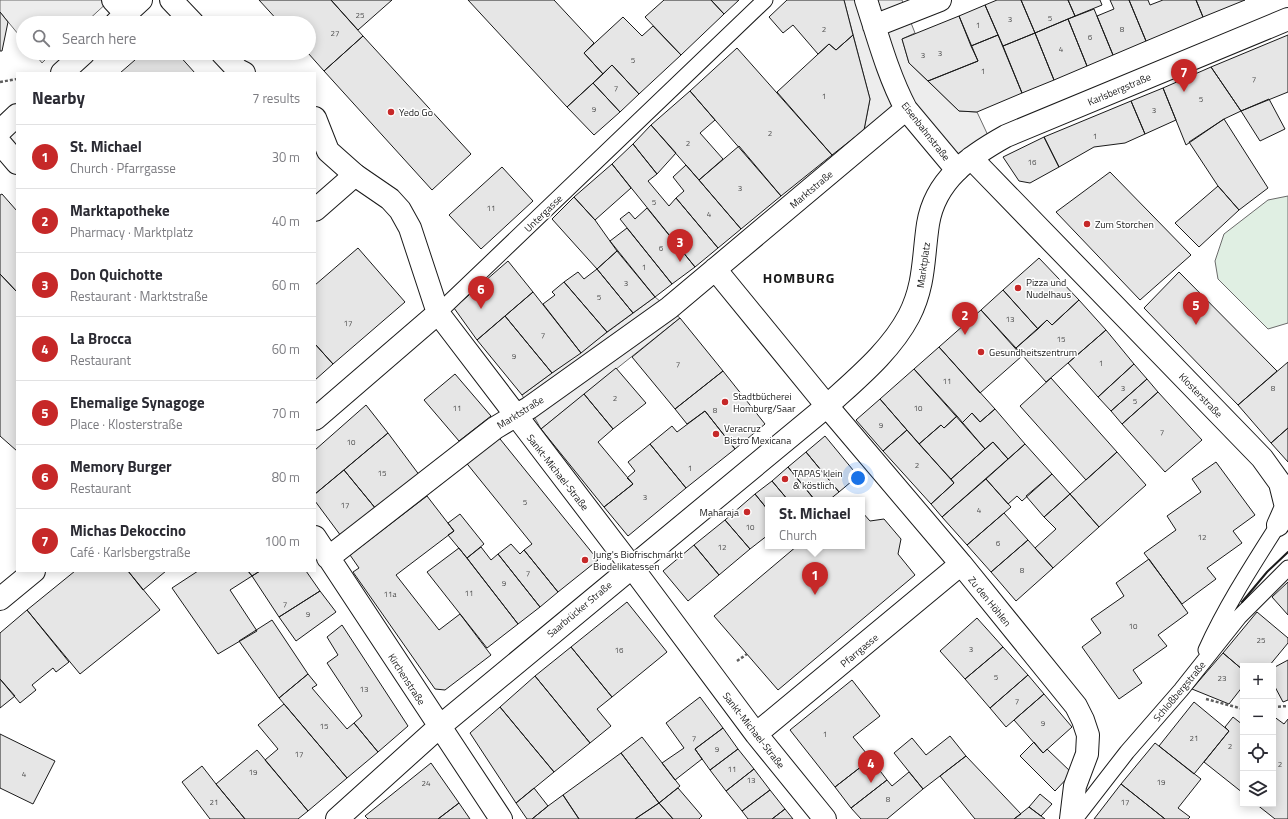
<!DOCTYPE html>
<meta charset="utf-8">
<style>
body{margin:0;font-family:"Titillium Web",sans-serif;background:#f2f2f3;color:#2b2b33}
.controls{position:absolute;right:12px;bottom:12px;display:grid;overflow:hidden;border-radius:0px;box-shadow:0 2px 10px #0003}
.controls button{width:36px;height:36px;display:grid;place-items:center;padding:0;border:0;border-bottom:1px solid #e1e1e2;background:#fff;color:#2b2b33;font:20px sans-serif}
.you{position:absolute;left:858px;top:478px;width:14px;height:14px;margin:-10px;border:3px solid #fff;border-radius:50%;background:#1a73e8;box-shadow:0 0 0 6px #1a73e833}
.badge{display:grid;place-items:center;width:26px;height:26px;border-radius:50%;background:#c62828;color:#fff;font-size:13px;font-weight:700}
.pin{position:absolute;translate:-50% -33px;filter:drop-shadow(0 1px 2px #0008)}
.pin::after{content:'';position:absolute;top:21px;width:14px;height:12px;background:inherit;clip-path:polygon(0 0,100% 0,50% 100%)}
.popup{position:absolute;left:765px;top:497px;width:100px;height:52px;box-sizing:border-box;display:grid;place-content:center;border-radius:0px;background:#fff;filter:drop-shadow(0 1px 3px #0005);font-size:13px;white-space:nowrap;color:#7c7c81}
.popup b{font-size:15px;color:#2b2b33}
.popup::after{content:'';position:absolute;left:50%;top:100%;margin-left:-8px;border:8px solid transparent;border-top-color:#fff}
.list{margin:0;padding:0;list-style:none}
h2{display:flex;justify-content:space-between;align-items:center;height:52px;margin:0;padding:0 16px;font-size:17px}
h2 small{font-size:13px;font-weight:400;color:#7c7c81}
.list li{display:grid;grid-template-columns:26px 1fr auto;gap:12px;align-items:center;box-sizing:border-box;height:64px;padding:0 16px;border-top:1px solid #e1e1e2}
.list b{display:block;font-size:15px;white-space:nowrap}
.list p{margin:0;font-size:13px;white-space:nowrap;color:#7c7c81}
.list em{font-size:13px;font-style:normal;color:#7c7c81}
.icon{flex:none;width:22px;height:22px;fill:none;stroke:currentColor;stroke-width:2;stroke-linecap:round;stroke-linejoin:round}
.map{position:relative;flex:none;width:1288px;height:819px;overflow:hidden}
.search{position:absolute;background:#fff;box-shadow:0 2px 10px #0003;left:16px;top:16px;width:300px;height:44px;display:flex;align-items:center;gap:10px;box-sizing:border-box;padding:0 14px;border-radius:22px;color:#7c7c81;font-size:15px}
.panel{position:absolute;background:#fff;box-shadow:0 2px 10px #0003;left:16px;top:72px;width:300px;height:500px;border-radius:0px}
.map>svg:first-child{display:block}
.green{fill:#e0efe3;stroke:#6a6a6a}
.parking{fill:#ededed;stroke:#6a6a6a}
.building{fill:#e6e6e6;stroke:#1a1a1a}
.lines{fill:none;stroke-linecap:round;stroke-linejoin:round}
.service-casing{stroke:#1a1a1a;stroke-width:17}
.pedestrian-casing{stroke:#1a1a1a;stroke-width:24}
.minor-casing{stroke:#1a1a1a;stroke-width:24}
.path{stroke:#5f5f5f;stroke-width:2.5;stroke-dasharray:3 2;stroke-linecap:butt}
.service{stroke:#fff;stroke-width:15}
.pedestrian{stroke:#fff;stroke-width:22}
.minor{stroke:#fff;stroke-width:22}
.wall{stroke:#1a1a1a;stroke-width:2}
.poi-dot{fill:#c62828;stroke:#fff;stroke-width:1.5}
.labels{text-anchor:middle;stroke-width:3;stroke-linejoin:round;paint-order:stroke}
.number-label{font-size:8px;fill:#4d4d4d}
.street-label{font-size:10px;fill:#1a1a1a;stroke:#fff}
.poi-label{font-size:10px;fill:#1a1a1a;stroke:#fff;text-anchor:start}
.district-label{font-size:14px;font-weight:bold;letter-spacing:1px;fill:#1a1a1a;stroke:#fff}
</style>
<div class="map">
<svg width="1288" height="819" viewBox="0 0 1288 819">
<rect width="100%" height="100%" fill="#fff"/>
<!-- green -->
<path class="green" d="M1288 196V323L1268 329 1218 279 1215 261 1224 234 1268 200Z"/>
<!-- parking -->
<path class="parking" d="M0 0H110L85 23H23V40L0 12Z
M844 0H902L915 33 902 39 909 63 959 111 977 112 992 144 957 170 907 109 864 130 870 99Z
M34 53H52L42 63Z
M655 297 680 318 541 429 522 395Z"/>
<!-- building -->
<path class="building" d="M259 0H331L363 36 324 71 308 53H309V23H280Z
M331 0H392L358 30Z
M468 0H554L594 43 584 53 603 74 567 107Z
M664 0H711L724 14 681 55 645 17Z
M711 0H739L724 14Z
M787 0H844L853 35 836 50 829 44 818 54 793 25 783 33 769 17Z
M997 0H1021L1035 33 1003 46 985 5Z
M1021 0H1068L1075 16 1035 33Z
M1068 0H1100L1102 5 1075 16Z
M1110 0H1129L1146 41 1113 55 1097 16 1114 9Z
M1129 0H1148L1150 5 1163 0H1196L1203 17 1146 41Z
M1196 0H1245L1203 17Z
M985 5 998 35 971 46 959 16Z
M1094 9 1113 55 1087 66 1068 19Z
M0 12 8 22 2 51H0Z
M959 16 978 61 928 81 909 63 902 39Z
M623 17 642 36 653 26 681 55 639 94 612 65 603 74 584 53Z
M1068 19 1087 66 1054 80 1035 33Z
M1035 33 1054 80 1022 93 1003 46Z
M853 35 870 99 864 130 832 155 777 92 829 44 836 50Z
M998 35 1022 93 977 112 959 111 928 81 978 61 971 46Z
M1288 35V92L1241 111 1211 67Z
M363 36 471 154 432 190 324 71Z
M737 48 832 155 781 196 690 91Z
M143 53H177L195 73H120Z
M612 65 639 94 620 112 593 83Z
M1211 67 1241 111 1224 119 1186 145 1163 88Z
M593 83 620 112 594 135 567 107Z
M1163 88 1176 120 1145 134 1131 101Z
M690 91 715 120 700 133 723 159 699 180 651 125Z
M1269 99 1285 129 1260 141 1241 111Z
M1131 101 1145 134 1125 143 1094 147 1059 167 1044 137Z
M1224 119 1268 188 1239 210 1218 186 1189 142Z
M651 125 676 153 657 174 633 144Z
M1044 137 1059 167 1030 183 1019 181 1003 157Z
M633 144 657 174 648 181 669 206 676 198 718 248 695 267 612 164Z
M739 146 781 196 741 229 699 180Z
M612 164 631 188 595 220 574 197Z
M686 165 741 229 718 248 676 198 684 191 673 177Z
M502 167 533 201 481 249 449 215Z
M1110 172 1191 255 1140 300 1056 212Z
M1218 186 1239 210 1199 247 1175 223Z
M2 194 17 211V292L0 274V195Z
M574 197 595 220 617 251 597 269 552 219Z
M647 208 695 267 672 284 620 219 629 212 635 219Z
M627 228 672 284 655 297 610 241Z
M358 248 405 302 333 364 315 344V285Z
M617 251 655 297 633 313 597 269Z
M1039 258 1079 300 1052 325 1047 320 1038 329 1003 290Z
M508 261 533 292 477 340 454 308Z
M597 269 633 313 607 332 564 282 578 272 584 279Z
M1179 272 1277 371 1238 405 1144 308Z
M0 274 17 292V451L0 436Z
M564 282 607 332 581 353 543 304 555 295 552 292Z
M1003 290 1038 329 1016 348 981 310Z
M533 292 581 353 552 373 505 316Z
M1079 300 1106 330 1046 382 1016 348 1047 320 1052 325Z
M981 310 1022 356 980 393 939 347Z
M505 316 552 373 522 395 477 340Z
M680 318 723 371 675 409 632 357Z
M1106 330 1134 364 1098 397 1068 363Z
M315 344 333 364 315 380Z
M939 347 995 409 980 422 972 413 962 423 914 369Z
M1288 362V428L1271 443 1238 405Z
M1134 364 1147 379 1111 411 1098 397Z
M616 368 646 403 613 429 584 394Z
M914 369 957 416 944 428 941 425 919 444 880 399Z
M723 371 765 424 735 449 705 411 687 424 675 409Z
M455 374 491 416 459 441 424 400Z
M1051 378 1117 452 1086 480 1020 406Z
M1147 379 1158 392 1122 424 1111 411Z
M1158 392 1202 440 1165 472 1122 424Z
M584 394 613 429 598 442 633 484 604 507 541 429Z
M880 399 907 430 883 451 856 420Z
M366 405 388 433 315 494V450Z
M995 409 1025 444 1008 459 993 442 985 449 962 423 972 413 980 422Z
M705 411 735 449 686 488 650 444 672 426 677 432Z
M957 416 985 449 951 479 919 444 941 425 944 428Z
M1288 428V462L1271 443Z
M907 430 954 483 931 504 883 451Z
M388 433 420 476 376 509 344 470Z
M496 434 598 560 558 592 524 550 532 544 464 460Z
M825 436 858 476 839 492 806 452Z
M993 442 1008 459 942 517 931 504 954 483 951 479Z
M650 444 686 488 628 536 604 507 633 484 627 478 635 471 628 462Z
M1025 444 1052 474 1022 501 1017 496 1008 504 986 479Z
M806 452 839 492 829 500H815L788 467Z
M1117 452 1146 485 1099 527 1070 494Z
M1216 462 1255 515 1233 531 1242 543 1207 568 1216 579 1182 604 1144 553 1176 530 1167 516 1201 492 1192 479Z
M788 467 813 498 810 500H788L772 481Z
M344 470 376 509 341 536 315 501V494Z
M1052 474 1070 494 1044 517 1026 496Z
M986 479 1011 507 967 545 942 517Z
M772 481 788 500H768V510L755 494Z
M755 494 768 510V535L750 549 725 520Z
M1070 494 1099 527 1053 568 1035 548 1056 529 1044 517Z
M427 496 454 531 396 575 439 630 460 614 491 655 445 690 435 689 353 572 359 568 350 555Z
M862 512 870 521 884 519 901 539 898 554 915 575 778 690 714 616 797 546H862Z
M1004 513 1028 540 991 572 967 545Z
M460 514 484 544 467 558 448 535 454 531 448 523Z
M725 520 750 549 719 575 694 545Z
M1028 540 1053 568 1016 601 991 572Z
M511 544 520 554 524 550 558 592 540 607 498 554Z
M694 545 719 575 688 601 663 571Z
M481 547 491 560 498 554 540 607 518 624 467 558Z
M459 548 518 624 487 648 427 572Z
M1149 559 1188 613 1158 635 1167 646 1133 670 1142 683 1119 699 1082 647 1101 633 1091 619 1124 596 1116 583Z
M75 571H128L160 610 80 674 27 610Z
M128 571H166L143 590Z
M198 571H248L252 576 230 590 257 631 218 654 172 588Z
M248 571H260L252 576Z
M260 571H306L320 591 279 617 252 576Z
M1288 582V615L1272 597Z
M320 591 336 612 296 641 279 617Z
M627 602 667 652 612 697 571 647Z
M27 610 69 662 56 672 53 668 32 685 36 690 20 703 0 679V633Z
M1257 612 1288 638V643L1269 666H1243V670L1223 653Z
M977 618 1003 647 965 679 940 651Z
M272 620 308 674 279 698 239 641Z
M342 625 408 726 378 752 354 723 362 716 327 663 338 655 327 637Z
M571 647 612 697 597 709 611 726 590 743 535 676Z
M1003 647 1028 675 990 708 965 679Z
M1223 653 1243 670V686L1229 704 1192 689Z
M1288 660V700L1283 702 1274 685 1275 667Z
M308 674 317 685 312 688 347 729 354 723 378 752 347 778 279 698Z
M1028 675 1044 694 1006 727 990 708Z
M535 676 590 743 554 772 500 707Z
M0 679 15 696 0 708Z
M852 680 880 716 853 737 871 759 835 787 790 730Z
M1044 694 1072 727 1043 753 1014 720Z
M700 697 723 728 695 749 702 759 675 780 662 763 684 748 666 723Z
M1194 702 1229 731 1194 774 1159 746Z
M284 704 347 778 308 811 265 760 278 749 258 725Z
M500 707 554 772 516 803 470 733Z
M1273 716 1284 724 1288 719V819H1275L1256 804H1273Z
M1233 717 1243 725V793L1204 762 1229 731 1225 727Z
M723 728 738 749 710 770 695 749Z
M0 734 55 761 33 804 0 788Z
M950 736 966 756 923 789 894 753 912 738 926 755Z
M642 737 680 786 659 803 621 753Z
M1034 742 1043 753 1047 749 1072 773 1055 791 1020 756Z
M1155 743 1201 779 1178 808 1190 817 1188 819H1165L1121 784Z
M738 749 754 769 726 791 710 770Z
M257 750 308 811 298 819H245L216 784Z
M621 753 659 803 635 819H579L563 795Z
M966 756 1021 814 1014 819H975L940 776Z
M871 759 887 780 851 808 835 787Z
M431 763 459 803 438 819H368L365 816Z
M202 766 216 784 245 819H210L182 782Z
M754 769 770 790 742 811 726 791Z
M909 772 923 789 887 819H861L851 808 887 780 892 786Z
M1121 784 1165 819H1094Z
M534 788 548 806 532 819H527L516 803Z
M678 788 702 816 699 819H673L659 803Z
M770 790 785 809 772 819H748L742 811Z
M1040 794 1052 804 1041 816 1029 807Z
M563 795 579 819H532L548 806Z
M459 803 470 819H438Z
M659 803 673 819H635Z
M1029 807 1045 819H1014Z
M785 809 793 819H772Z"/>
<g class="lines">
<!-- service casing -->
<g class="service-casing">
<path id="service" d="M438 313 765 0
M1206 650C1226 606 1252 566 1278 525
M1075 819 1127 752 1181 690 1239 617 1288 568"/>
</g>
<!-- pedestrian casing -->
<g class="pedestrian-casing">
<path id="pedestrian" d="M113 0 126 14
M866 0C878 37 888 75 906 109L957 170
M874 26 940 0
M315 210 355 175
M715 269 827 406
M515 416 529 408 669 308 906 109"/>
</g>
<!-- minor casing -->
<g class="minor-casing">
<path id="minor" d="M171 0 193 23
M116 23 141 0
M222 53 238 70 244 73
M62 73 84 53
M315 118 328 151 355 175 390 199 400 210 410 228 438 313 631 566 756 734 825 819
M0 131 17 115
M0 143 17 163
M971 158 1262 458 1280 483 1286 507 1278 525
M827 406 961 564 1076 706 1083 720 1088 735 1087 754 1075 786 1071 819
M315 419 438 313
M315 537 501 819
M328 558 495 428 515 416
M0 599 34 571
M756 734 961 564
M337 819 439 727 827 406C856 379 890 352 909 316 925 285 923 257 928 224 935 180 970 156 1006 136L1288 19"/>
</g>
<!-- path -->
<path class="path" d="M0 82 17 79
M737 661 747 654
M1206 699 1243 709
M1273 707 1288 706"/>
<!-- service -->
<use href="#service" class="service"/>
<!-- pedestrian -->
<use href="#pedestrian" class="pedestrian"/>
<!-- minor -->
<use href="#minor" class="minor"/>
<!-- wall -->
<path class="wall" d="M1242 602 1267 572 1288 552"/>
</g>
<!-- markers -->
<g class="poi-dot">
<circle cx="391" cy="112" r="4"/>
<circle cx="1087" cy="224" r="4"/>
<circle cx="1018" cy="288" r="4"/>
<circle cx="981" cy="352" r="4"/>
<circle cx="725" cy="402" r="4"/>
<circle cx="716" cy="434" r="4"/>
<circle cx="785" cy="479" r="4"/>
<circle cx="747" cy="512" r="4"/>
<circle cx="585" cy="560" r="4"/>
</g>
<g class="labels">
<!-- number labels -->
<g class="number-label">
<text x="360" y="18">25</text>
<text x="1050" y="21">5</text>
<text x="1010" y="22">3</text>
<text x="978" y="28">1</text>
<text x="824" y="32">2</text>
<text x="1122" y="32">8</text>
<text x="335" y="36">27</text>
<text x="1090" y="40">6</text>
<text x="1061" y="52">4</text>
<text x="940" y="56">3</text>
<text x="923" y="58">3</text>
<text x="633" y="63">5</text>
<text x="983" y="74">1</text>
<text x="1254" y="82">7</text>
<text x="616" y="91">7</text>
<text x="824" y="99">1</text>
<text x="1201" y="102">5</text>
<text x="594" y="112">9</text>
<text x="1154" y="113">3</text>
<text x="770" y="136">2</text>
<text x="1095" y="139">1</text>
<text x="688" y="146">2</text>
<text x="1032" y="165">16</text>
<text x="740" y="191">3</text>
<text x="654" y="205">5</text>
<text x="491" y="211">11</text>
<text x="709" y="217">4</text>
<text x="661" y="251">6</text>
<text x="644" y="270">1</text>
<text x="626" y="286">3</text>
<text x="599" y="300">5</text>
<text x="1010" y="322">13</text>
<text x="348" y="326">17</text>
<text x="543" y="338">7</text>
<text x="1061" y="342">15</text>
<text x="514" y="359">9</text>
<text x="1101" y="366">1</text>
<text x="678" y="367">7</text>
<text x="947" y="384">11</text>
<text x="1123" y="391">3</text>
<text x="1273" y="391">8</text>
<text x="615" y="401">2</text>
<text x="1135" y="404">5</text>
<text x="457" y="411">11</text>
<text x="918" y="411">10</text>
<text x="715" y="413">8</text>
<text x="881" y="428">9</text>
<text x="1162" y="435">7</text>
<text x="351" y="445">10</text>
<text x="917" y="468">2</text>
<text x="690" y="471">1</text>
<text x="382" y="476">15</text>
<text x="645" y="500">3</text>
<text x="525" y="505">5</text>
<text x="345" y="508">17</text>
<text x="979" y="513">4</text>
<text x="750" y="530">10</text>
<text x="1202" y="540">12</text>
<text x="998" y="546">6</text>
<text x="722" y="550">12</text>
<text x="1022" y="573">8</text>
<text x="528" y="576">7</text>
<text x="504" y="586">9</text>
<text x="469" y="596">11</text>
<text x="390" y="597">11a</text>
<text x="285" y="607">7</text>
<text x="308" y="617">9</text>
<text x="1133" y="629">10</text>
<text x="1261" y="643">25</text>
<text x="971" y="652">3</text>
<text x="619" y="653">16</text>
<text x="996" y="680">5</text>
<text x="1222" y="681">23</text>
<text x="364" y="692">13</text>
<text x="1017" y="704">7</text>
<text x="1043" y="726">9</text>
<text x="324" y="729">15</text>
<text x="825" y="737">1</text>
<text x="694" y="741">7</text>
<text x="1194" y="741">21</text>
<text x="1230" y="749">2</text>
<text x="717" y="752">9</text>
<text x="299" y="757">17</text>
<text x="1280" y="767">2</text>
<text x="732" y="772">11</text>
<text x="253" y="775">19</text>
<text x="24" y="777">4</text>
<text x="751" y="783">13</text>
<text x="1161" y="785">19</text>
<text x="426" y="786">24</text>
<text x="888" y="802">8</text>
<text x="214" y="805">21</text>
<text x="1125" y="805">17</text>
</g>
<!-- street labels -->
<g class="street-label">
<text transform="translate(1119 89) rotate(-23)" y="4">Karlsbergstraße</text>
<text transform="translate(926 131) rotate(52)" y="4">Eisenbahnstraße</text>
<text transform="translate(811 189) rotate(-40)" y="4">Marktstraße</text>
<text transform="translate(543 213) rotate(-44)" y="4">Untergasse</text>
<text transform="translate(923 265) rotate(-82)" y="4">Marktplatz</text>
<text transform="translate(1201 395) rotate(46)" y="4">Klosterstraße</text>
<text transform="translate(520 412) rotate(-32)" y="4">Marktstraße</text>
<text transform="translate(558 472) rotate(52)" y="4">Sankt-Michael-Straße</text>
<text transform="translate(990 601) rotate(51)" y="4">Zu den Höhlen</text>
<text transform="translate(579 609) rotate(-40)" y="4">Saarbrücker Straße</text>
<text transform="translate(859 650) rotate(-40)" y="4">Pfarrgasse</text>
<text transform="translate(407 679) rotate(57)" y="4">Kirchenstraße</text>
<text transform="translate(1179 691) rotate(-50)" y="4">Schloßbergstraße</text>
<text transform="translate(754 730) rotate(52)" y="4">Sankt-Michael-Straße</text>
</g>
<!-- poi labels -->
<g class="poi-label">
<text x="399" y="116">Yedo Go</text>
<text x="1095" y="228">Zum Storchen</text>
<text x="1026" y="286">Pizza und<tspan x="1026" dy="12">Nudelhaus</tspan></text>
<text x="989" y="356">Gesundheitszentrum</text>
<text x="733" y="400">Stadtbücherei<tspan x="733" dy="12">Homburg/Saar</tspan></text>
<text x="724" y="432">Veracruz<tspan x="724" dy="12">Bistro Mexicana</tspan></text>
<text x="793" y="477">TAPAS klein<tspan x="793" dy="12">&amp; köstlich</tspan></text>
<text x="739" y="516" text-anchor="end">Maharaja</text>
<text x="593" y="558">Jung's Biofrischmarkt<tspan x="593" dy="12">Biodelikatessen</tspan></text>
</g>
<!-- district labels -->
<g class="district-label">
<text x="799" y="283">HOMBURG</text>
</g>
</g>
</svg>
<div class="controls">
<button>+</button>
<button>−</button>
<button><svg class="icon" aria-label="locate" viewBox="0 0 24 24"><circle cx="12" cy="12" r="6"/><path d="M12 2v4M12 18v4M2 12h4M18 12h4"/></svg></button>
<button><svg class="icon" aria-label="layers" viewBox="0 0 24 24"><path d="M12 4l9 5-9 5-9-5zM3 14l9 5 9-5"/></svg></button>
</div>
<div class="you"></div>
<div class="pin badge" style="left:815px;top:595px">1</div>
<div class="popup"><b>St. Michael</b>Church</div>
<div class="pin badge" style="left:965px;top:335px">2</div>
<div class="pin badge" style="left:680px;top:262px">3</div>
<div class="pin badge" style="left:871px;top:783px">4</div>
<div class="pin badge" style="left:1196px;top:325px">5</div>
<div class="pin badge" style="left:481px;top:309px">6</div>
<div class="pin badge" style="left:1184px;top:92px">7</div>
<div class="search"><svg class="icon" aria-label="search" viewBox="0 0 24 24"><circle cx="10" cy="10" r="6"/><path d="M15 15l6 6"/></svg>Search here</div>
<section class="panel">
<h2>Nearby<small>7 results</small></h2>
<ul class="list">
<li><span class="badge">1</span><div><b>St. Michael</b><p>Church · Pfarrgasse</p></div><em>30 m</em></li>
<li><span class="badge">2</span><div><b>Marktapotheke</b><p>Pharmacy · Marktplatz</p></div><em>40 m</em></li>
<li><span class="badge">3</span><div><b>Don Quichotte</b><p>Restaurant · Marktstraße</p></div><em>60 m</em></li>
<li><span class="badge">4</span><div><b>La Brocca</b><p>Restaurant</p></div><em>60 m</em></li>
<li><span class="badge">5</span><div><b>Ehemalige Synagoge</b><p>Place · Klosterstraße</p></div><em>70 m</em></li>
<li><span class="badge">6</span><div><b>Memory Burger</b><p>Restaurant</p></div><em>80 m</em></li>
<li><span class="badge">7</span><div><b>Michas Dekoccino</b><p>Café · Karlsbergstraße</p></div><em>100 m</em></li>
</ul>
</section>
</div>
